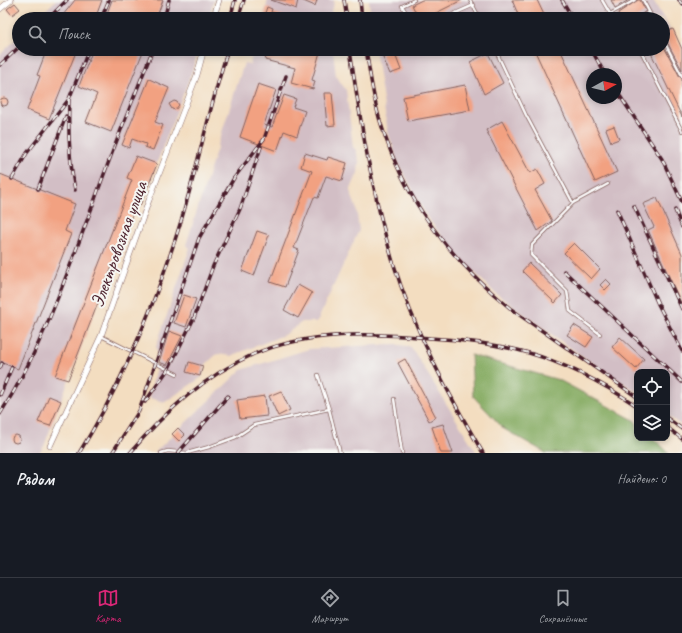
<!DOCTYPE html>
<html lang="ru">
<meta charset="utf-8">
<style>
body{margin:0;font-family:Caveat,sans-serif;background:#20242c;color:#f1f3f6}
.controls{position:absolute;right:12px;bottom:12px;display:grid;overflow:hidden;border-radius:8px;box-shadow:0 2px 6px #0003}
.controls button{width:36px;height:36px;display:grid;place-items:center;padding:0;border:0;border-bottom:1px solid #363941;background:#171b24;color:#f1f3f6;font:20px sans-serif}
.compass{position:absolute;left:586px;top:68px;width:36px;height:36px;border-radius:50%;background:#171b24;box-shadow:0 2px 6px #0003;rotate:82deg}
.list{margin:0;padding:0;list-style:none}
h2{display:flex;justify-content:space-between;align-items:center;height:52px;margin:0;padding:0 16px;font-size:17px}
h2 small{font-size:13px;font-weight:400;color:#9ea1a6}
.icon{flex:none;width:22px;height:22px;fill:none;stroke:currentColor;stroke-width:2;stroke-linecap:round;stroke-linejoin:round}
.map{position:relative;flex:none;width:682px;height:453px;overflow:hidden}
.search{position:absolute;background:#171b24;box-shadow:0 2px 6px #0003;left:12px;right:12px;top:12px;height:44px;display:flex;align-items:center;gap:10px;box-sizing:border-box;padding:0 14px;border-radius:22px;color:#9ea1a6;font-size:15px}
.sheet{height:124px;background:#171b24}
nav{display:flex;justify-content:space-around;align-items:center;box-sizing:border-box;height:56px;border-top:1px solid #363941;background:#171b24;font-size:11px;color:#9ea1a6}
nav a{display:grid;justify-items:center;gap:2px}
nav .on{color:#db2777}
.map>svg:first-child{display:block}
.industrial{fill:#d2bec5;fill-rule:evenodd}
.forest{fill:#84aa60;stroke:#676446}
.building{fill:#f2a181}
.lines{fill:none;stroke-linecap:round;stroke-linejoin:round}
.lane-casing{stroke:#85625f;stroke-width:4}
.street-casing{stroke:#85625f;stroke-width:6}
.lane{stroke:#fff;stroke-width:2.5}
.street{stroke:#fff;stroke-width:5}
.rail-casing{stroke:#4a1f2b;stroke-width:3.5}
.rail{stroke:#f6f6f2;stroke-width:2;stroke-dasharray:6;stroke-linecap:butt}
.labels{text-anchor:middle;stroke-width:4;stroke-linejoin:round;paint-order:stroke}
.street-label{font-size:19px;fill:#4a1f2b;stroke:#f6f6f2}
</style>
<div class="map">
<svg width="682" height="453" viewBox="0 0 682 453">
<rect width="100%" height="100%" fill="#f6f6f2"/>
<filter id="ink" filterUnits="userSpaceOnUse"><feTurbulence type="fractalNoise" baseFrequency=".025" numOctaves="2"/><feDisplacementMap in="SourceGraphic" scale="8" xChannelSelector="R" yChannelSelector="G"/><feConvolveMatrix kernelMatrix="1 2 1 2 8 2 1 2 1" color-interpolation-filters="sRGB"/></filter>
<filter id="wash" filterUnits="userSpaceOnUse"><feTurbulence type="fractalNoise" baseFrequency=".012" numOctaves="4" result="noise"/><feDisplacementMap in="SourceGraphic" scale="16" xChannelSelector="R" yChannelSelector="G"/><feGaussianBlur stdDeviation="0.9" result="paint"/><feColorMatrix in="noise" values="0 0 0 0 0 0 0 0 0 0 0 0 0 0 0 0 0 1.4 0 .05"/><feComposite in="paint" operator="in"/></filter>
<g filter="url(#wash)">
<rect width="100%" height="100%" fill="#f3ddc0"/>
<!-- industrial -->
<path class="industrial" d="M56 0H214L208 19H37Z
M268 0H334L333 8 331 9 332 19H263Z
M369 0H653L682 51V426L667 415V372H637V392L579 354 495 293 456 254 427 217 397 160 388 132 375 49H663V19H371ZM592 74H616V98H592Z
M19 36V49H199L192 71 140 207 134 206 44 446 39 453H0V55Z
M254 49H333L336 76 346 90 353 147 356 150 359 161 358 173 350 191 356 207 359 230 317 322H302L286 334 231 356 217 354 206 364 202 377 165 402 149 398 158 359 156 347 190 248 186 245 244 63 250 64Z
M394 344 411 347 477 453H154L241 370 309 349Z"/>
<!-- forest -->
<path class="forest" d="M471 355 559 380 634 420 637 424V438H653L669 453H546L504 429 473 396Z"/>
<g id="blocks">
<!-- building -->
<path class="building" d="M75 0H102L95 19 83 16 81 19H71L63 15Z
M112 0H163L156 19H105Z
M271 0H298L296 9Z
M301 0H317L315 6Z
M422 0H462L424 19H419L412 5Z
M512 0H537L546 19H520Z
M611 0H629L615 8Z
M638 0H640L646 11 635 19H620L618 13Z
M15 3 20 9 12 15 7 9Z
M267 7 272 9 271 12 292 19H263Z
M673 29 682 49V70L665 38 663 36V33Z
M663 45 680 77 682 79V117L649 49H663Z
M47 49H69L76 52 49 119 27 110 40 76 37 75Z
M93 49H144L111 132 86 122 97 94 79 86Z
M268 49H309L320 52 312 80 315 81 313 89 291 83 295 68 265 60Z
M393 49 401 70 390 74 381 53Z
M534 49H560L617 172 595 182Z
M488 53 503 83 484 94 470 62Z
M149 79 169 88 155 122 163 125 153 150 145 147 146 144 132 139 129 148 122 145Z
M258 84 276 90 264 125 272 127 284 95 296 99 293 107 305 111 297 136 284 131 277 151 240 137Z
M465 85 470 110 408 121 403 97Z
M324 93H332L335 125 327 126Z
M0 102a4 4 0 1 1 8 0a4 4 0 1 1-8 0Z
M174 101 177 102 179 105 175 110 172 109 169 104Z
M502 121 530 173 537 169 545 184 535 190 552 221 538 231 486 130Z
M614 126 619 139 611 142 606 129Z
M305 153 327 160 328 157 347 163 342 181 326 176 318 198 314 197 294 248 299 250 285 287 270 282 312 171 301 167Z
M136 156 157 164 140 206 136 205 68 380 55 376 132 180 127 178Z
M0 174 75 204 65 231 71 234 18 369 0 362Z
M657 198 682 254V305L648 230 654 227 643 204Z
M257 231 269 235 254 276 242 271Z
M574 243 600 269 591 279 564 253Z
M529 263 562 295 555 303 522 271Z
M606 279 611 284 605 290 600 285Z
M298 285 312 293 298 318 284 310Z
M184 295 196 299 186 327 174 323Z
M574 325 593 337 586 347 567 335Z
M169 331 182 336 167 365 159 362Z
M620 337 644 359 636 369 612 347Z
M405 359 436 417 429 421 398 363Z
M189 362 203 366 200 376 186 372Z
M281 391 290 410 278 416 269 396Z
M49 396 61 401 50 426 38 422Z
M265 396 267 416 240 419 237 400Z
M443 424 453 453H441L432 427Z
M178 428 185 435 179 441 172 434Z
M12 439a4 4 0 1 1 8 0a4 4 0 1 1-8 0Z"/>
</g>
</g>
<g filter="url(#ink)">
<use href="#blocks" fill-opacity="0" stroke="#85625f" stroke-width="1"/>
<g class="lines">
<!-- lane casing -->
<g class="lane-casing">
<path id="lane" d="M470 0 480 19
M602 0 613 19
M643 0 653 19
M610 14 635 0
M410 19 402 6 414 0
M442 19 474 5
M638 19 649 12
M663 39 682 76
M495 49 526 115 573 203
M640 49 682 131
M600 334 570 311 567 291 531 255 532 245 573 203 608 184
M101 336 177 374
M318 375 329 409
M394 399 402 453
M161 453 168 451 187 453 209 447 236 437 254 425 329 409 340 453"/>
</g>
<!-- street casing -->
<g class="street-casing">
<path id="street" d="M0 9 11 0
M213 19 219 0
M50 446 101 336 149 200 197 75 204 49"/>
</g>
<!-- lane -->
<use href="#lane" class="lane"/>
<!-- street -->
<use href="#street" class="street"/>
<!-- rail casing -->
<g class="rail-casing">
<path id="rail" d="M344 0 347 19
M360 0 362 19
M562 0 573 19
M679 0 682 4
M48 19 67 0
M101 19 109 0
M164 19 169 0
M230 19 235 0
M238 19 244 0
M350 49C360 121 372 192 393 262 414 330 447 392 483 453
M366 49C370 74 373 99 381 124 405 201 449 258 511 309L637 397
M591 49 605 74
M0 65 19 47
M616 90 662 159 682 202
M69 99C68 130 69 160 75 190
M12 179 27 153 69 99 89 49
M38 189 66 116
M634 206 682 309
M617 210 658 304 682 351
M675 210 682 227
M564 271 682 382
M0 368 2 363
M0 395 12 367
M145 402 169 368 194 318 213 266 240 209 261 147
M0 414C43 348 66 275 94 202 112 150 133 100 153 49
M667 418 682 429
M667 427 682 439
M79 453C124 381 156 302 181 221 198 164 210 106 228 49
M112 453 139 411 199 238 234 178 264 139 286 76
M130 453C165 412 204 376 254 354 309 331 371 333 430 338 463 340 497 344 529 353 567 364 604 384 637 406
M178 453 228 396"/>
</g>
<!-- rail -->
<use href="#rail" class="rail"/>
</g>
</g>
<g class="labels">
<!-- street labels -->
<g class="street-label">
<text transform="translate(118 244) rotate(-70)" y="7">Электровозная улица</text>
</g>
</g>
</svg>
<div class="controls">
<button><svg class="icon" aria-label="locate" viewBox="0 0 24 24"><circle cx="12" cy="12" r="6"/><path d="M12 2v4M12 18v4M2 12h4M18 12h4"/></svg></button>
<button><svg class="icon" aria-label="layers" viewBox="0 0 24 24"><path d="M12 4l9 5-9 5-9-5zM3 14l9 5 9-5"/></svg></button>
</div>
<svg class="compass" viewBox="-18 -18 36 36"><path d="M0-13l5 13h-10z" fill="#e53935"/><path d="M0 13l5-13h-10z" fill="#9ea1a6"/></svg>
<div class="search"><svg class="icon" aria-label="search" viewBox="0 0 24 24"><circle cx="10" cy="10" r="6"/><path d="M15 15l6 6"/></svg>Поиск</div>
</div>
<section class="sheet">
<h2>Рядом<small>Найдено: 0</small></h2>
<ul class="list">
</ul>
</section>
<nav>
<a class="on"><svg class="icon" aria-label="map" viewBox="0 0 24 24"><path d="M3 6l6-2 6 2 6-2v14l-6 2-6-2-6 2zM9 4v14M15 6v14"/></svg>Карта</a>
<a><svg class="icon" aria-label="directions" viewBox="0 0 24 24"><path d="M12 3l9 9-9 9-9-9zM9 14v-3h6M13 9l2 2-2 2"/></svg>Маршрут</a>
<a><svg class="icon" aria-label="saved" viewBox="0 0 24 24"><path d="M7 4h10v16l-5-4-5 4z"/></svg>Сохранённые</a>
</nav>
